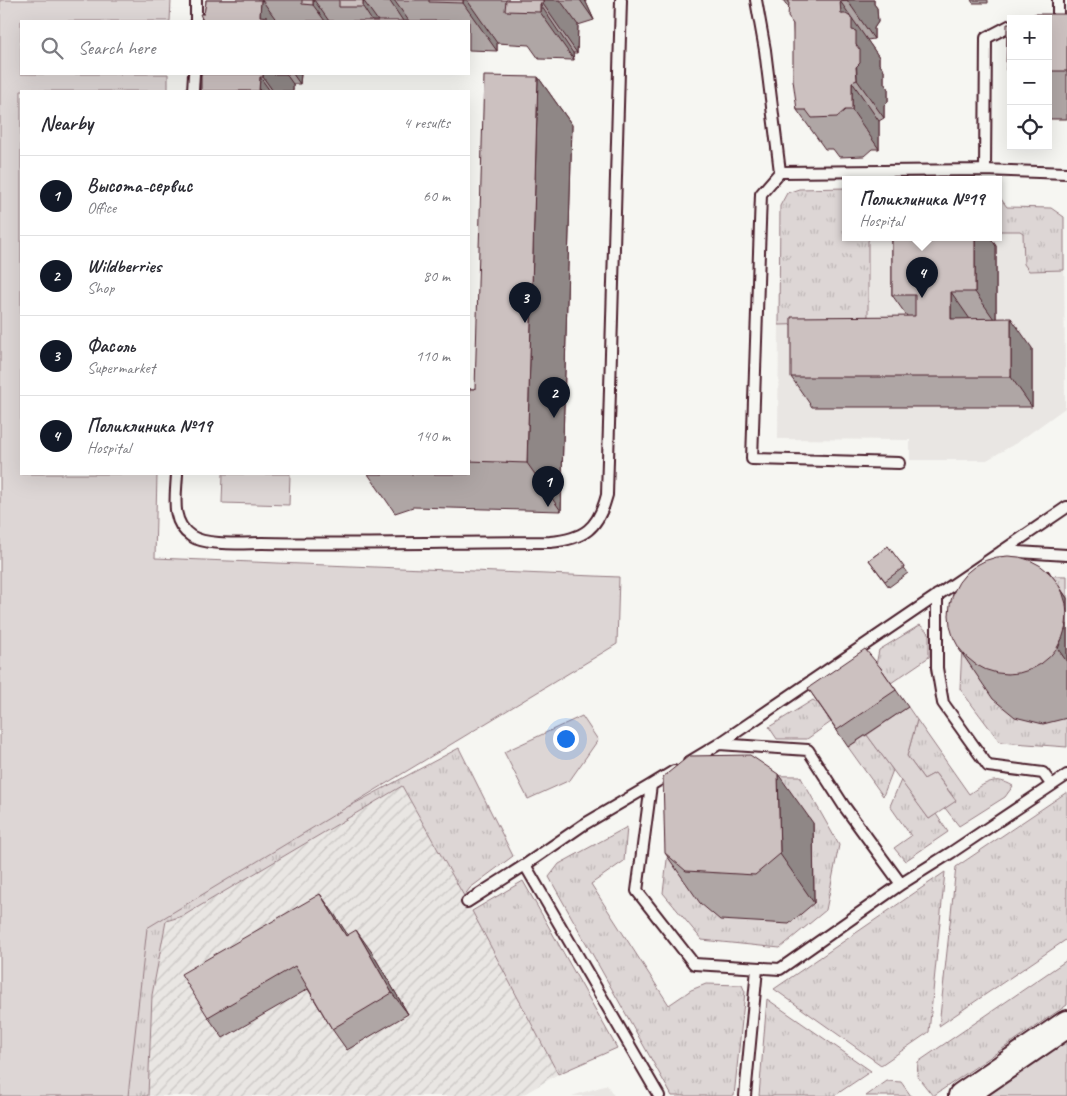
<!DOCTYPE html>
<meta charset="utf-8">
<style>
body{margin:0;font-family:Caveat,sans-serif;background:#f2f2f3;color:#2b2b33}
.controls{position:absolute;right:15px;top:15px;display:grid;overflow:hidden;border-radius:0px;box-shadow:0 5px 20px #0002}
.controls button{width:45px;height:45px;display:grid;place-items:center;padding:0;border:0;border-bottom:1px solid #e1e1e2;background:#fff;color:#2b2b33;font:25px sans-serif}
.you{position:absolute;left:565px;top:738px;width:18px;height:18px;margin:-12px;border:4px solid #fff;border-radius:50%;background:#1a73e8;box-shadow:0 0 0 8px #1a73e833}
.badge{display:grid;place-items:center;width:32px;height:32px;border-radius:50%;background:#111827;color:#fff;font-size:16px;font-weight:700}
.pin{position:absolute;translate:-50% -41px;filter:drop-shadow(0 1px 2px #0008)}
.pin::after{content:'';position:absolute;top:26px;width:18px;height:15px;background:inherit;clip-path:polygon(0 0,100% 0,50% 100%)}
.popup{position:absolute;left:842px;top:176px;width:160px;height:65px;box-sizing:border-box;display:grid;place-content:center;border-radius:0px;background:#fff;filter:drop-shadow(0 1px 4px #0005);font-size:16px;white-space:nowrap;color:#7c7c81}
.popup b{font-size:19px;color:#2b2b33}
.popup::after{content:'';position:absolute;left:50%;top:100%;margin-left:-10px;border:10px solid transparent;border-top-color:#fff}
.list{margin:0;padding:0;list-style:none}
h2{display:flex;justify-content:space-between;align-items:center;height:65px;margin:0;padding:0 20px;font-size:21px}
h2 small{font-size:16px;font-weight:400;color:#7c7c81}
.list li{display:grid;grid-template-columns:32px 1fr auto;gap:15px;align-items:center;box-sizing:border-box;height:80px;padding:0 20px;border-top:1px solid #e1e1e2}
.list b{display:block;font-size:19px;white-space:nowrap}
.list p{margin:0;font-size:16px;white-space:nowrap;color:#7c7c81}
.list em{font-size:16px;font-style:normal;color:#7c7c81}
.icon{flex:none;width:28px;height:28px;fill:none;stroke:currentColor;stroke-width:2;stroke-linecap:round;stroke-linejoin:round}
.map{position:relative;flex:none;width:1067px;height:1096px;overflow:hidden}
.search{position:absolute;background:#fff;box-shadow:0 5px 20px #0002;left:20px;top:20px;width:450px;height:55px;display:flex;align-items:center;gap:12px;box-sizing:border-box;padding:0 18px;border-radius:0px;color:#7c7c81;font-size:19px}
.panel{position:absolute;background:#fff;box-shadow:0 5px 20px #0002;left:20px;top:90px;width:450px;height:385px;border-radius:0px}
.map>svg:first-child{display:block}
.built{fill:#e9e6e3}
.industrial{fill:url(#industrial-furrows)}
.grass{fill:url(#grass-tufts);stroke:#947a80}
.green{fill:#ddd6d5;stroke:#947a80}
.lines{fill:none;stroke-linecap:round;stroke-linejoin:round}
.service-casing{stroke:#4a1f2b;stroke-width:14}
.tertiary-casing{stroke:#4a1f2b;stroke-width:30}
.service{stroke:#f6f6f2;stroke-width:10}
.tertiary{stroke:#f6f6f2;stroke-width:26}
.wall{fill:#afa6a5;stroke:#4a1f2b}
.shaded-wall{fill:#8f8786;stroke:#4a1f2b}
.building{fill:#ccc1c0;stroke:#4a1f2b}
</style>
<div class="map">
<svg width="1067" height="1096" viewBox="0 0 1067 1096">
<defs>
<pattern id="industrial-furrows" width="10" height="10" patternUnits="userSpaceOnUse" patternTransform="scale(1.25)"><rect width="10" height="10" fill="#e9e6e3"/><path d="M-1 1l2-2M0 10L10 0M9 11l2-2" fill="none" stroke="#c9c5c3"/></pattern>
<pattern id="grass-tufts" width="24" height="20" patternUnits="userSpaceOnUse" patternTransform="scale(1.25)"><rect width="24" height="20" fill="#ddd6d5"/><path d="M3 7l-1-3M5 7V3M7 7l1-3M15 17l-1-3M17 17v-4M19 17l1-3" fill="none" stroke="#bfb7b7"/></pattern>
</defs>
<rect width="100%" height="100%" fill="#f6f6f2"/>
<filter id="ink" filterUnits="userSpaceOnUse"><feTurbulence type="fractalNoise" baseFrequency=".02" numOctaves="2"/><feDisplacementMap in="SourceGraphic" scale="10" xChannelSelector="R" yChannelSelector="G"/><feConvolveMatrix kernelMatrix="1 2 1 2 8 2 1 2 1" color-interpolation-filters="sRGB"/></filter>
<g filter="url(#ink)">
<!-- built -->
<path class="built" d="M846 188V237H998V195L1007 207 1051 208 1064 217 1065 408 1018 442 987 460H910V440L778 439 780 206 787 193 799 189Z
M607 1085 614 1096H572Z"/>
<!-- industrial -->
<path class="industrial" d="M402 786 464 896 558 1074 521 1096H148L152 995 166 921 183 916Z"/>
<!-- grass -->
<path class="grass" d="M846 188V237H870L868 241V316L854 323 779 325 780 206 787 193 799 189Z
M998 195 1007 207 1051 208 1064 217V270L1029 271 1024 264 1023 233 1020 231H998Z
M1007 575 1067 576V747L1000 742 960 689 964 603Z
M920 625 929 633V657L891 683 876 665 879 650Z
M813 700 820 705 831 722 807 739H777L769 727Z
M917 720 969 794C985 783 995 775 1013 786L1005 797 959 826 945 808 956 800 935 773 924 779 907 756Z
M867 735 893 770 883 796 848 747Z
M459 748 513 856 470 888 464 896 402 786 183 916 166 921 152 995 148 1096H56L121 884 327 801 350 806Z
M714 775 800 776 839 845 826 910 780 948 702 940 663 893 674 802Z
M901 780 929 819 936 814 948 832 905 861 894 848 911 836 890 806Z
M1067 792V939L939 1026 956 867Z
M627 827 624 861 591 884 669 1005 691 990 706 984 742 985 745 992 734 1096H672L549 877 559 864Z
M945 872 929 1032 881 1065 774 989Z
M523 881 617 1048 558 1074 472 911Z
M1067 960V1005L933 1096 917 1076 918 1062Z
M767 999 871 1071 834 1096H759Z
M887 1081 901 1082 911 1096H866Z"/>
<!-- green -->
<path class="green" d="M0 0H171L170 21H21V74H168V91H21V474H157L155 558 619 577 617 644 147 928 128 1096H0Z
M223 474H290L289 505 222 503Z
M908 707 917 720 907 756 924 779 935 773 956 801 929 819 867 735Z
M582 716 598 740 570 780 528 799 504 752Z
M1067 1041V1096H987Z"/>
<g class="lines">
<!-- service casing -->
<g class="service-casing">
<path id="service" d="M756 0 765 50 780 172 761 194 752 459 899 463
M1058 0V21H1067
M196 21V0
M1011 25 986 38 985 170 1067 173
M193 91 194 74
M780 172 985 170
M177 474C176 496 170 522 191 536 206 546 244 543 262 543 358 545 454 542 550 542 584 539 598 529 607 495L621 0
M1002 551 1067 555
M937 595V668L943 703 988 766 1043 773 1051 784
M719 744 808 750 844 806 901 884
M689 762 719 744 1067 507
M674 771 651 785 637 891 694 964 780 969 901 884 952 852 1067 775
M651 785 583 825 525 865 659 1096
M467 902 525 865
M745 1096 757 969"/>
</g>
<!-- tertiary casing -->
<g class="tertiary-casing">
<path id="tertiary" d="M962 1096 1067 1024"/>
</g>
<!-- service -->
<use href="#service" class="service"/>
<!-- tertiary -->
<use href="#tertiary" class="tertiary"/>
</g>
<!-- wall -->
<path class="wall" d="M206 0H585L594 20 578 25 577 53H573L574 60 539 59 529 45 497 43V51L469 50V21H203L206 2Z
M783 0H874V4L877 8 878 22 874 28V39L867 40 879 57V64L884 70V83L888 89V101L884 106V118L879 121V149H872L864 156 839 157 833 149H825L797 110 793 24 789 8Z
M971 0H988V3H973Z
M1067 14V119H1048V19Z
M1011 24V77L1006 70Z
M201 74H301L300 84H293V91H201Z
M538 77 572 125 561 511 413 507 395 513 368 474H469V389H475Z
M892 237H990L996 246V318L1032 348V407H812L791 377 907 316 892 295Z
M888 546 908 573 889 587 869 560Z
M1048 570 1067 598V718L1043 724 1015 717 993 699 959 649Z
M880 667 908 707 848 747 808 688Z
M813 823 814 903 789 924 720 920 700 903 665 853Z
M320 894 347 935 371 951 408 1014 347 1050 332 1029 308 989 223 1038 208 1017Z"/>
<!-- shaded-wall -->
<path class="shaded-wall" d="M261 0H262L277 21H264L260 16Z
M313 0H314L329 21H325L313 5Z
M363 0 378 21H372L363 7Z
M389 0H394L409 21H403Z
M463 0H467L497 43V51L463 3Z
M543 0H560L578 25 577 53 543 4Z
M580 0H585L594 20Z
M847 0H874V4L877 8 878 22 874 28V39Z
M840 1 879 57V64L884 70V83L888 89V101L884 106V118L857 80 856 45 841 14Z
M540 4 573 53 574 60 540 12Z
M263 74H286L293 84V91H273L263 77Z
M293 74H301L300 84Z
M260 77 270 91H259Z
M538 77 572 125 561 511 527 463Z
M852 82 879 121V149L852 110Z
M975 237H990L996 246V322L975 292Z
M951 292 972 322 951 319Z
M1011 318 1032 348V407L1011 377Z
M1048 570 1067 598V616Z
M1067 624V662L1058 649Z
M778 774 813 823 814 903 780 854Z
M320 894 335 915 362 957 346 936Z
M356 930 371 951 408 1014 392 993Z"/>
<!-- building -->
<path class="building" d="M206 0H261L260 16 267 17V21H203L200 14H204L206 2Z
M302 0H313V5L302 4Z
M339 0H389V1L363 0V7H339Z
M429 0H463V3L429 2Z
M506 0H543V4H540V12L505 11Z
M785 0H847L840 1 841 14H846L852 18V30L856 31V45L860 50V63L856 67 857 80 852 82V110H845L837 117 812 118 806 110H797L793 80V24L788 17 789 1Z
M1034 14H1067V71H1048V19H1027Z
M1007 24H1011V71L1006 70Z
M201 74H263V77H260L259 91H201Z
M484 76 538 77 527 463 469 461V389H475Z
M892 237H975V292H951V319L1011 318V377H791V317L915 316V295H892Z
M888 546 904 567 885 581 869 560Z
M949 615a59 59 0 1 1 118 0a59 59 0 1 1-118 0Z
M865 649 880 667 896 690 837 730 808 688Z
M750 755 778 774 780 854 755 875 686 871 665 853 663 777 689 756Z
M320 894 346 936 356 930 392 993 332 1029 295 966 208 1017 181 974Z"/>
</g>
</svg>
<div class="controls">
<button>+</button>
<button>−</button>
<button><svg class="icon" aria-label="locate" viewBox="0 0 24 24"><circle cx="12" cy="12" r="6"/><path d="M12 2v4M12 18v4M2 12h4M18 12h4"/></svg></button>
</div>
<div class="you"></div>
<div class="pin badge" style="left:548px;top:507px">1</div>
<div class="pin badge" style="left:554px;top:418px">2</div>
<div class="pin badge" style="left:525px;top:323px">3</div>
<div class="pin badge" style="left:922px;top:298px">4</div>
<div class="popup"><b>Поликлиника №19</b>Hospital</div>
<div class="search"><svg class="icon" aria-label="search" viewBox="0 0 24 24"><circle cx="10" cy="10" r="6"/><path d="M15 15l6 6"/></svg>Search here</div>
<section class="panel">
<h2>Nearby<small>4 results</small></h2>
<ul class="list">
<li><span class="badge">1</span><div><b>Высота-сервис</b><p>Office</p></div><em>60 m</em></li>
<li><span class="badge">2</span><div><b>Wildberries</b><p>Shop</p></div><em>80 m</em></li>
<li><span class="badge">3</span><div><b>Фасоль</b><p>Supermarket</p></div><em>110 m</em></li>
<li><span class="badge">4</span><div><b>Поликлиника №19</b><p>Hospital</p></div><em>140 m</em></li>
</ul>
</section>
</div>
